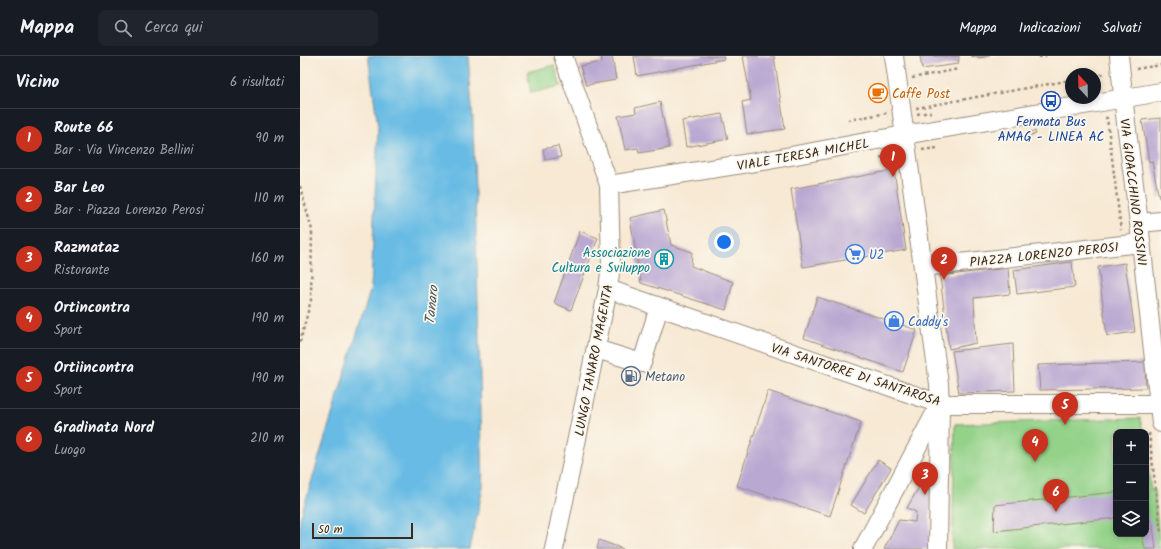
<!DOCTYPE html>
<html lang="it">
<meta charset="utf-8">
<style>
body{margin:0;font-family:Kalam,sans-serif;background:#20242c;color:#f1f3f6}
.controls{position:absolute;right:12px;bottom:12px;display:grid;overflow:hidden;border-radius:8px;box-shadow:0 2px 6px #0003}
.controls button{width:36px;height:36px;display:grid;place-items:center;padding:0;border:0;border-bottom:1px solid #363941;background:#171b24;color:#f1f3f6;font:20px sans-serif}
.compass{position:absolute;left:765px;top:12px;width:36px;height:36px;border-radius:50%;background:#171b24;box-shadow:0 2px 6px #0003;rotate:338deg}
.scale{position:absolute;left:12px;bottom:10px;width:101px;box-sizing:border-box;padding-left:4px;border:2px solid #3b2a1e;border-top:0;font-size:11px;line-height:14px;white-space:nowrap;color:#3b2a1e;-webkit-text-stroke:3px #fbf7ec;paint-order:stroke}
.you{position:absolute;left:424px;top:186px;width:14px;height:14px;margin:-10px;border:3px solid #fff;border-radius:50%;background:#1a73e8;box-shadow:0 0 0 6px #1a73e833}
.badge{display:grid;place-items:center;width:26px;height:26px;border-radius:50%;background:#c8321e;color:#fff;font-size:13px;font-weight:700}
.pin{position:absolute;translate:-50% -33px;filter:drop-shadow(0 1px 2px #0008)}
.pin::after{content:'';position:absolute;top:21px;width:14px;height:12px;background:inherit;clip-path:polygon(0 0,100% 0,50% 100%)}
.list{margin:0;padding:0;list-style:none}
h2{display:flex;justify-content:space-between;align-items:center;height:52px;margin:0;padding:0 16px;font-size:17px}
h2 small{font-size:13px;font-weight:400;color:#9ea1a6}
.list li{display:grid;grid-template-columns:26px 1fr auto;gap:12px;align-items:center;box-sizing:border-box;height:60px;padding:0 16px;border-top:1px solid #363941}
.list b{display:block;font-size:15px;white-space:nowrap}
.list p{margin:0;font-size:13px;white-space:nowrap;color:#9ea1a6}
.list em{font-size:13px;font-style:normal;color:#9ea1a6}
.icon{flex:none;width:22px;height:22px;fill:none;stroke:currentColor;stroke-width:2;stroke-linecap:round;stroke-linejoin:round}
.map{position:relative;flex:none;width:861px;height:493px;overflow:hidden}
header{display:flex;align-items:center;gap:24px;box-sizing:border-box;height:56px;padding:0 20px;background:#171b24;border-bottom:1px solid #363941}
header strong{font-size:19px}
nav{display:flex;gap:22px;margin-inline-start:auto;font-size:14px}
.search{width:280px;height:36px;background:#20242c;display:flex;align-items:center;gap:10px;box-sizing:border-box;padding:0 14px;border-radius:8px;color:#9ea1a6;font-size:15px}
main{display:flex}
aside{flex:1;background:#171b24}
.map>svg:first-child{display:block}
.green{fill:#93d288;stroke:#677e53}
.water{fill:#68bbe4;stroke:#527281}
.building{fill:#b9a8d2}
.lines{fill:none;stroke-linecap:round;stroke-linejoin:round}
.minor-casing{stroke:#998a79;stroke-width:20}
.path{stroke:#998a79;stroke-width:2.5;stroke-dasharray:3 3;stroke-linecap:butt}
.minor{stroke:#fff;stroke-width:18}
.labels{text-anchor:middle;stroke-width:3.5;stroke-linejoin:round;paint-order:stroke}
.food-label{font-size:13px;fill:#c56008;stroke:#fbf7ec;text-anchor:start}
.transit-label{font-size:13px;fill:#164399;stroke:#fbf7ec}
.street-label{font-size:13px;fill:#3b2a1e;stroke:#fbf7ec}
.culture-label{font-size:13px;fill:#0d838f;stroke:#fbf7ec;text-anchor:end}
.shop-label{font-size:13px;fill:#366cbe;stroke:#fbf7ec;text-anchor:start}
.service-label{font-size:13px;fill:#4e5e75;stroke:#fbf7ec;text-anchor:start}
.water-label{font-size:14px;font-style:italic;fill:#485659;stroke:#fbf7ec}
</style>
<header>
<strong>Mappa</strong>
<div class="search"><svg class="icon" aria-label="search" viewBox="0 0 24 24"><circle cx="10" cy="10" r="6"/><path d="M15 15l6 6"/></svg>Cerca qui</div>
<nav><a>Mappa</a><a>Indicazioni</a><a>Salvati</a></nav>
</header>
<main>
<aside>
<h2>Vicino<small>6 risultati</small></h2>
<ul class="list">
<li><span class="badge">1</span><div><b>Route 66</b><p>Bar · Via Vincenzo Bellini</p></div><em>90 m</em></li>
<li><span class="badge">2</span><div><b>Bar Leo</b><p>Bar · Piazza Lorenzo Perosi</p></div><em>110 m</em></li>
<li><span class="badge">3</span><div><b>Razmataz</b><p>Ristorante</p></div><em>160 m</em></li>
<li><span class="badge">4</span><div><b>Ortincontra</b><p>Sport</p></div><em>190 m</em></li>
<li><span class="badge">5</span><div><b>Ortiincontra</b><p>Sport</p></div><em>190 m</em></li>
<li><span class="badge">6</span><div><b>Gradinata Nord</b><p>Luogo</p></div><em>210 m</em></li>
</ul>
</aside>
<div class="map">
<svg width="861" height="493" viewBox="0 0 861 493">
<rect width="100%" height="100%" fill="#fbf7ec"/>
<filter id="ink" filterUnits="userSpaceOnUse"><feTurbulence type="fractalNoise" baseFrequency=".025" numOctaves="2"/><feDisplacementMap in="SourceGraphic" scale="8" xChannelSelector="R" yChannelSelector="G"/><feConvolveMatrix kernelMatrix="1 2 1 2 8 2 1 2 1" color-interpolation-filters="sRGB"/></filter>
<filter id="wash" filterUnits="userSpaceOnUse"><feTurbulence type="fractalNoise" baseFrequency=".012" numOctaves="4" result="noise"/><feDisplacementMap in="SourceGraphic" scale="16" xChannelSelector="R" yChannelSelector="G"/><feGaussianBlur stdDeviation="0.9" result="paint"/><feColorMatrix in="noise" values="0 0 0 0 0 0 0 0 0 0 0 0 0 0 0 0 0 1.4 0 .05"/><feComposite in="paint" operator="in"/></filter>
<g filter="url(#wash)">
<rect width="100%" height="100%" fill="#f7e9d4"/>
<!-- green -->
<path class="green" d="M254 9 261 30 231 37 227 16Z
M840 362 843 376H816V478H846V397L851 434H854L860 493H652L655 368Z"/>
<!-- water -->
<path class="water" d="M68 0H168L173 64 183 431 170 493H0V463L71 232 78 71Z"/>
<g id="blocks">
<!-- building -->
<path class="building" d="M301 0H312L316 24 286 29 280 10 302 6Z
M334 0H423L424 3 337 20Z
M443 0H474L485 73 447 78 442 46 451 44Z
M620 0H659L658 8 622 13Z
M671 0H690L679 2Z
M572 37a6 6 0 1 1 12 0a6 6 0 1 1-12 0Z
M360 46 369 92 339 97 338 92 325 94 318 60 336 57 335 52Z
M422 58 428 83 386 91 382 65Z
M861 62V142H859L852 105 849 106 842 64Z
M735 75 736 78 730 79 729 76Z
M258 90 261 101 245 104 243 93Z
M594 114 606 194 503 211 491 133Z
M364 154 371 189 392 196 391 210 433 226 426 254 341 227 330 162Z
M280 175 298 182 271 254 254 247Z
M772 206 775 231 717 238 714 214Z
M825 207 835 276 807 280 798 211Z
M708 212 710 238 674 242 676 287 649 293 640 220Z
M517 241 617 274 603 316 504 282Z
M713 288 715 335 659 337 652 295Z
M845 306 846 332 740 334 738 309Z
M468 335 561 366 530 460 437 430Z
M578 404 591 412 564 457 551 449Z
M619 431 631 435 629 493H584L599 464 615 466 616 456 607 452Z
M816 436V462L694 475 695 449Z
M848 460 853 469 856 493H845L842 478H846V462Z
M299 484 323 493H297Z"/>
</g>
</g>
<g filter="url(#ink)">
<use href="#blocks" fill-opacity="0" stroke="#998a79" stroke-width="1"/>
<g class="lines">
<!-- minor casing -->
<g class="minor-casing">
<path id="minor" d="M594 0 639 328 640 348 638 493
M819 0 826 67 839 167 861 367
M309 129 469 104 604 79 861 36
M839 167 861 165
M623 211 841 187
M308 233 640 348H861
M296 293 342 307 359 251
M254 493 308 233 311 209 309 129 263 0
M563 493 639 350"/>
</g>
<!-- path -->
<path class="path" d="M739 1 746 0
M836 13 861 9
M795 20 805 18
M612 22 659 13
M616 52 771 24
M617 58 631 56
M805 62H807L821 174
M548 64 587 57
M622 94 637 92
M581 100 582 105 593 103
M0 130 12 174 11 244 0 286
M849 377 861 478"/>
<!-- minor -->
<use href="#minor" class="minor"/>
</g>
</g>
<!-- icons -->
<defs>
<g id="cafe-ring" transform="scale(1)"><circle r="9.5" fill="#fbf7ec" stroke="#e8710a" stroke-width="1.5"/><path d="M-5.5-4.5H6V0H3Q3 3.5 0 3.5H-2.5Q-5.5 3.5-5.5 0ZM3-3.2v2h1.7v-2ZM-6 4.5H4V6H-6Z" fill="#e8710a"/></g>
<g id="bus-ring" transform="scale(1)"><circle r="9.5" fill="#fbf7ec" stroke="#1a4fb4" stroke-width="1.5"/><path d="M-5-6H5V4H4V6H2V4H-2V6H-4V4H-5ZM-3.5-4V0h7V-4ZM-3.5 1.2v1.5H-2V1.2ZM2 1.2v1.5H3.5V1.2Z" fill="#1a4fb4"/></g>
<g id="supermarket-ring" transform="scale(1)"><circle r="9.5" fill="#fbf7ec" stroke="#3f7fe0" stroke-width="1.5"/><path d="M-6-5.5h2.5l.6 2H6L4.5 2H-2.5L-4.4-4H-6ZM-1.5 3.2a1.3 1.3 0 1 0 .1 0ZM3 3.2a1.3 1.3 0 1 0 .1 0Z" fill="#3f7fe0"/></g>
<g id="building-ring" transform="scale(1)"><circle r="9.5" fill="#fbf7ec" stroke="#0f9aa8" stroke-width="1.5"/><path d="M-4-6H4V6H1V3H-1V6H-4ZM-2.5-4.3h1.7v1.8h-1.7ZM.8-4.3h1.7v1.8H.8ZM-2.5-1h1.7V.8h-1.7ZM.8-1h1.7V.8H.8Z" fill="#0f9aa8"/></g>
<g id="shop-ring" transform="scale(1)"><circle r="9.5" fill="#fbf7ec" stroke="#3f7fe0" stroke-width="1.5"/><path d="M-5-2.5h2.3a2.7 3.5 0 0 1 5.4 0H5L5.5 6h-11ZM-1.5-2.5h3a1.5 2.3 0 0 0-3 0Z" fill="#3f7fe0"/></g>
<g id="fuel-ring" transform="scale(1)"><circle r="9.5" fill="#fbf7ec" stroke="#5c6f8a" stroke-width="1.5"/><path d="M-5.5-6h7V0h2V4h1.3V-2.5L3-4.5l.8-.8L6-3V5H2.5V1h-1V6h-7ZM-4.2-4.7v3.2H.2V-4.7Z" fill="#5c6f8a"/></g>
</defs>
<g fill-rule="evenodd">
<use href="#cafe-ring" x="578" y="37"/>
<use href="#bus-ring" x="751" y="45"/>
<use href="#supermarket-ring" x="555" y="198"/>
<use href="#building-ring" x="364" y="203"/>
<use href="#shop-ring" x="594" y="265"/>
<use href="#fuel-ring" x="331" y="320"/>
</g>
<g class="labels">
<!-- food labels -->
<g class="food-label">
<text x="592" y="42">Caffe Post</text>
</g>
<!-- transit labels -->
<g class="transit-label">
<text x="751" y="70">Fermata Bus<tspan x="751" dy="15">AMAG - LINEA AC</tspan></text>
</g>
<!-- street labels -->
<g class="street-label">
<text transform="translate(503 98) rotate(-10)" y="5">VIALE TERESA MICHEL</text>
<text transform="translate(834 136) rotate(83)" y="5">VIA GIOACCHINO ROSSINI</text>
<text transform="translate(744 198) rotate(-6)" y="5">PIAZZA LORENZO PEROSI</text>
<text transform="translate(293 304) rotate(-79)" y="5">LUNGO TANARO MAGENTA</text>
<text transform="translate(556 318) rotate(18)" y="5">VIA SANTORRE DI SANTAROSA</text>
</g>
<!-- culture labels -->
<g class="culture-label">
<text x="350" y="201">Associazione<tspan x="350" dy="15">Cultura e Sviluppo</tspan></text>
</g>
<!-- shop labels -->
<g class="shop-label">
<text x="569" y="203">U2</text>
<text x="608" y="270">Caddy's</text>
</g>
<!-- service labels -->
<g class="service-label">
<text x="345" y="325">Metano</text>
</g>
<!-- water labels -->
<g class="water-label">
<text transform="translate(131 249) rotate(-84)" y="5">Tanaro</text>
</g>
</g>
</svg>
<div class="controls">
<button>+</button>
<button>−</button>
<button><svg class="icon" aria-label="layers" viewBox="0 0 24 24"><path d="M12 4l9 5-9 5-9-5zM3 14l9 5 9-5"/></svg></button>
</div>
<svg class="compass" viewBox="-18 -18 36 36"><path d="M0-13l5 13h-10z" fill="#e53935"/><path d="M0 13l5-13h-10z" fill="#9ea1a6"/></svg>
<div class="scale">50 m</div>
<div class="you"></div>
<div class="pin badge" style="left:593px;top:121px">1</div>
<div class="pin badge" style="left:644px;top:224px">2</div>
<div class="pin badge" style="left:625px;top:439px">3</div>
<div class="pin badge" style="left:735px;top:406px">4</div>
<div class="pin badge" style="left:765px;top:369px">5</div>
<div class="pin badge" style="left:756px;top:456px">6</div>
</div>
</main>
